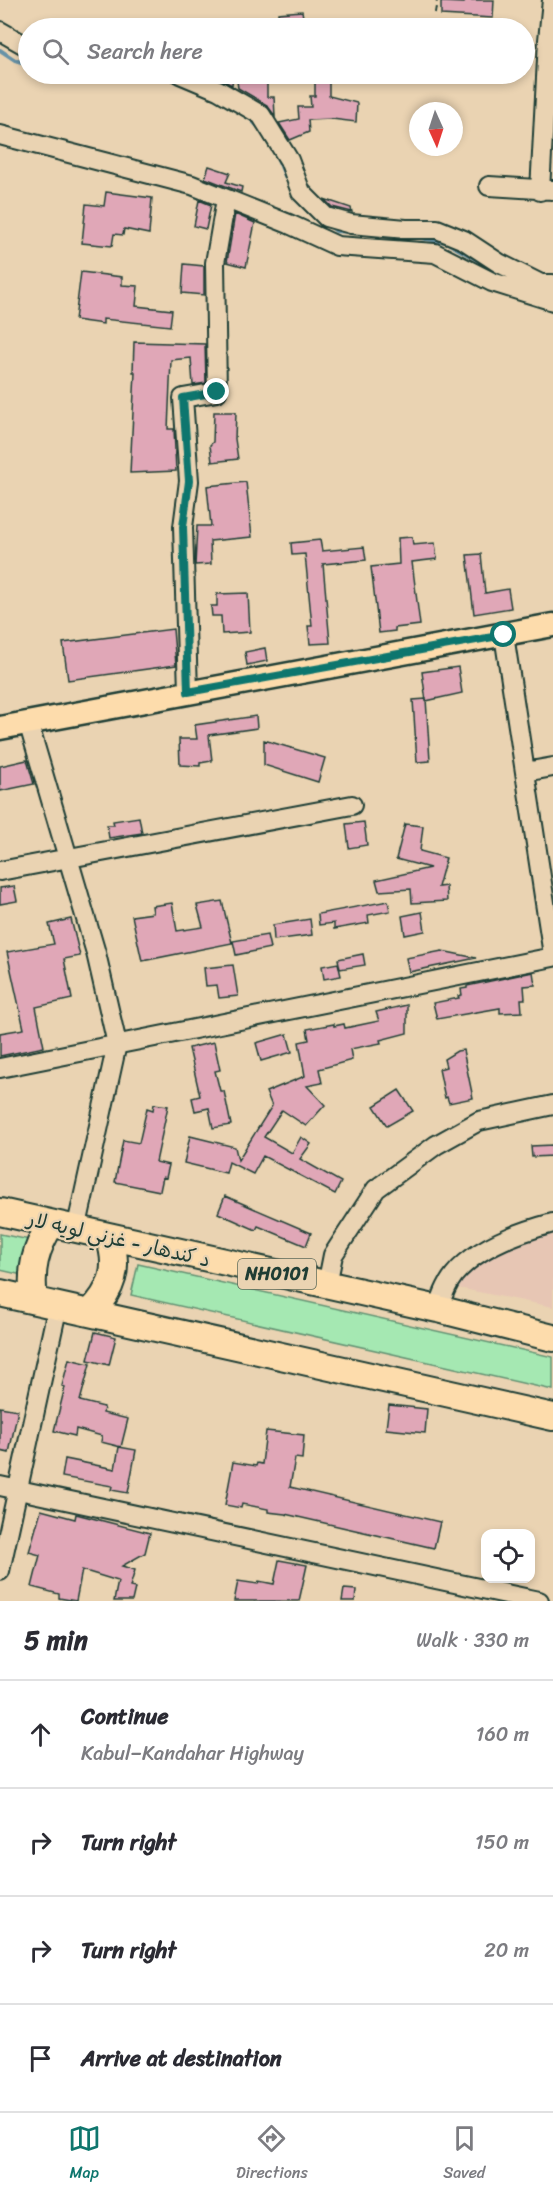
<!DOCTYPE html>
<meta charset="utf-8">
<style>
body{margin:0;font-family:Sriracha,"Playpen Sans Arabic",sans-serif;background:#f2f2f3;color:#2b2b33}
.controls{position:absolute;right:18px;bottom:18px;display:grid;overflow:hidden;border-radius:12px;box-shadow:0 3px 9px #0003}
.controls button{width:54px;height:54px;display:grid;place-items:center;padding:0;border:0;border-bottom:2px solid #e1e1e2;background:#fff;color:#2b2b33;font:30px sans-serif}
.compass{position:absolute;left:409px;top:102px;width:54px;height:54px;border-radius:50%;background:#fff;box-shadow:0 3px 9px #0003;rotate:177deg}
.stop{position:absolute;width:18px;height:18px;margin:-14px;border:4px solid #0f766e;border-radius:50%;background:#fff}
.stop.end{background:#0f766e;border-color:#fff;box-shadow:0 2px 6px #0008}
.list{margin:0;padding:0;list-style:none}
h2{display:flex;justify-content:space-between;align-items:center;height:78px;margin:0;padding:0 24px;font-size:26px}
h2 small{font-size:20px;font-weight:400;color:#7c7c81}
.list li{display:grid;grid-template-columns:39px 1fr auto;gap:18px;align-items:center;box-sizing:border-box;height:108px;padding:0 24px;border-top:2px solid #e1e1e2}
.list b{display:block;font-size:22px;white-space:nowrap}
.list p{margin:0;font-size:20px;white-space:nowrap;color:#7c7c81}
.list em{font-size:20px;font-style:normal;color:#7c7c81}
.icon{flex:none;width:33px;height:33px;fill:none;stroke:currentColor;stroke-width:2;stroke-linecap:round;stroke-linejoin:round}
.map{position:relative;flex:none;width:553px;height:1601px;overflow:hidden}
.search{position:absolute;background:#fff;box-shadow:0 3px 9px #0003;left:18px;right:18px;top:18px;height:66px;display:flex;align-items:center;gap:15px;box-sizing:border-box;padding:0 21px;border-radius:33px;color:#7c7c81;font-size:22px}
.sheet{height:510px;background:#fff}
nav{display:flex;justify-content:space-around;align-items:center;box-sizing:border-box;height:84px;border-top:2px solid #e1e1e2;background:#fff;font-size:16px;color:#7c7c81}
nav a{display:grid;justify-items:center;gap:3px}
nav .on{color:#0f766e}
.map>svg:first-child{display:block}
.built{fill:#e7c6b4}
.green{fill:#a5e8b2;stroke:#629273;stroke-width:1.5}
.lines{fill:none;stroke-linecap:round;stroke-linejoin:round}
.stream{stroke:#6692a7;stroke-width:4}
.building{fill:#e0a7b7;stroke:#1f3d34;stroke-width:1.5}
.minor-casing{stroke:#1f3d34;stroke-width:22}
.major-casing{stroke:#1f3d34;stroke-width:27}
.highway-casing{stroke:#1f3d34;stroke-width:30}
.path{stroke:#1f3d34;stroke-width:2;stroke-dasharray:6 4.5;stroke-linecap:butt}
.minor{stroke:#ead3b2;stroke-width:18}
.major{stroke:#fddcac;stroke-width:22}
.highway{stroke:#fddcac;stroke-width:26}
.route{stroke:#0f766e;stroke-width:8}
.labels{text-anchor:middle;stroke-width:4.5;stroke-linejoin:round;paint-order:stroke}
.shield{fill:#ead3b2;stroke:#5c6a5a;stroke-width:1.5}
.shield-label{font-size:18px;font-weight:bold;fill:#1f3d34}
.street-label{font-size:20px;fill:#1f3d34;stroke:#ead3b2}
</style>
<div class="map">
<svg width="553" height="1601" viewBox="0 0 553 1601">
<rect width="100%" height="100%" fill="#ead3b2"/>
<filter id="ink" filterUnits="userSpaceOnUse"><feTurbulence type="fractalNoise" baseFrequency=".0167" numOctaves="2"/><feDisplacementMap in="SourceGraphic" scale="12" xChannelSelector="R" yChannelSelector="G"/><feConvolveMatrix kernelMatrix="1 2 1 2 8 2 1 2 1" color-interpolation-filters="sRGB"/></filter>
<g filter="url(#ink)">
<!-- built -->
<path class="built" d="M553 1228V1307L453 1287 469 1269 492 1253Z"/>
<!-- green -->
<path class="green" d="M0 1234 35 1241 27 1276 0 1270Z
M138 1264 553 1357V1390L131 1295Z"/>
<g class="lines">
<!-- stream -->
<path class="stream" d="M0 50 15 60 28 64
M160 74 175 79
M248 116 259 128
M277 157 286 178
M328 225 336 231 349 232
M413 237 446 242 486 265"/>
</g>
<!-- building -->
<path class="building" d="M465 0H494L493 18 441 15V2L464 3Z
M302 11 304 23 279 24 278 13Z
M208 74H233L232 85 222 80Z
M315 74H329V96L357 103 356 122 332 119 308 120 309 132 290 140 279 123 299 119 298 107H311L310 96H315Z
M267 80V97H274L275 116 267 105 238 88 237 81Z
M209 166 230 173 226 182 242 187 241 192 205 178Z
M106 192 152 198 149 234 124 229 123 235 114 234 112 246 82 243 86 204 104 206Z
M324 199 351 208 352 212 332 207Z
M199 200 211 205 206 229 194 226Z
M235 214 255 223 246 267 227 262Z
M184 264 204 266V295L182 293Z
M81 272 122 277V285L138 286 136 306 172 310 170 326 103 319V324L75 320Z
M134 342 205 344 206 383 193 385 191 358 171 360 168 429H174L176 471 130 473 135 372H133Z
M214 412H236L235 439 238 459 212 462 210 445 213 442Z
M246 482 252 537 210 541 211 564 195 565 197 526H211L207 486Z
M412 537 413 545 435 543 437 559 412 562 420 625 395 628V631L379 633 371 567 399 564 398 538Z
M320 540 322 551 364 547 366 560 323 564 330 643 310 644 308 626H312L305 554 292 555 291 543Z
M481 554 485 593 508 589 511 608 474 614 467 555Z
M248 593 250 632 222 634 221 616H212L211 606H217V594Z
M173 629 176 665 68 680 63 643Z
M265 648 267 661 247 665 245 652Z
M458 667 462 693 426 701 422 672Z
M426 699 430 761 417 762 413 700Z
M256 716 257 728 209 735 212 761 200 763V766L180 765 179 739H197L195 725Z
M264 740 325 758 318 782 264 765Z
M27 760 34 784 0 791V766Z
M139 817 142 833 109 838 107 825H114L113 821Z
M364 822 367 845 349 848 346 824Z
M405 824 423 826 420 851 446 858 438 887 446 886 447 901 412 903 411 889 379 891 376 880 430 868 396 859Z
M14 886 17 901 0 904V888Z
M222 901 232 943 142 961 132 916 153 913 152 906 172 903 177 931 203 927 197 905Z
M388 901 390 911 368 915 369 923 334 929V923L319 925 318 914Z
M422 912 425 931 405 935 402 916Z
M71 919 80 956 64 959 72 999 36 1007 44 1047 0 1056V1033L24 1029 7 952 54 944 49 924Z
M310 919 312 935 274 940 273 925Z
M267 935 270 948 236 955 233 941Z
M442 951 476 958 409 972 406 958Z
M363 954 365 965 340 969 338 959Z
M338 963 341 976 324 979 322 966Z
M233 965 238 996 219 998 217 985 206 986 204 968Z
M533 972 535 985 524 986 525 999H521L522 1012 500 1013V1008L437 1019 433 1003 459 998 458 996 462 995 461 989 467 988V986Z
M407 1005V1033L380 1040 381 1043 350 1049 352 1060 319 1069 322 1083 307 1086 325 1105 306 1126 282 1110 264 1137 292 1153 301 1137 311 1144 300 1159 341 1182 335 1194 263 1156 253 1174 229 1162 226 1173 184 1163 190 1136 235 1147 238 1160 272 1106 266 1092 305 1076 299 1042 309 1040 307 1029 334 1024V1026L344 1024 345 1028 379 1021 376 1012Z
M287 1034 292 1052 261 1061 256 1043Z
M214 1042 220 1070 215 1071 220 1091H224L231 1125 213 1128 209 1108 195 1111 192 1098 200 1096 189 1048Z
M463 1050 473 1098 449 1103 447 1097 445 1098 439 1069 446 1067 444 1059 457 1051Z
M399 1090 413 1111 387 1126 374 1106Z
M154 1104 168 1106 156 1162 169 1165 166 1178 163 1177 160 1191 115 1182 123 1140 139 1143 147 1108 153 1110Z
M553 1145V1156L532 1157 531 1146Z
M225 1196 311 1233 306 1246 258 1226 256 1230 218 1213Z
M95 1332 116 1337 109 1365 88 1360Z
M69 1359 90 1364 80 1401 104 1407 103 1413 128 1419 121 1447 101 1442 102 1436 76 1429 75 1436 54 1431 65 1387 62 1386Z
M389 1405 427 1409 425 1433 386 1429Z
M0 1407 18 1410 9 1453 0 1451Z
M266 1431 304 1435 302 1459 295 1458 290 1487 440 1522 434 1548 285 1514 268 1512V1509L242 1504 241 1508 225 1505 233 1462 256 1466 257 1463 262 1464Z
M119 1447 136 1450 128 1493 111 1490 112 1486 62 1477 65 1459 115 1469Z
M41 1510 75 1519 76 1514 150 1533 145 1553 122 1566 135 1570 130 1587 135 1588 132 1601H114L118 1581 82 1570 76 1601 59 1598V1594L32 1587 40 1555 29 1552Z
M279 1560 307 1565 299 1601H234L238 1581 258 1584 259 1581 274 1584Z
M344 1589 356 1590 355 1601H342Z"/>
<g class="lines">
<!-- minor casing -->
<g class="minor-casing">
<path id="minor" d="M0 31 28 47
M180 74 218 90 261 115 289 160 301 192 326 217 351 224 406 229H437L464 240 499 263 541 284H553
M0 135 192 185 289 224 337 246 435 253 492 282 553 301
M489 186 553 190
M540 191 548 40 552 0
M504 635 553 955
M188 692 183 527 189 481 183 398 217 392 215 263 226 199
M28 722 96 953 117 1044 76 1230
M525 772 553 767
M0 871 352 805
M0 1068 553 957
M327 1285 333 1255 376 1189 436 1145 479 1121 553 1105
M438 1309C442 1297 446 1285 454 1275 477 1247 519 1232 553 1223
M0 1486 539 1601
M0 1571 58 1305"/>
</g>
<!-- major casing -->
<g class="major-casing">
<path id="major" d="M0 728 553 625"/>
</g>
<!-- highway casing -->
<g class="highway-casing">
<path id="highway" d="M0 1212 438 1309 553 1338
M0 1293 553 1417
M34 1300C30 1270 35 1249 51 1224
M90 1313C113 1289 120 1268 109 1237"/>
</g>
<!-- path -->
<path class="path" d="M435 13 437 0"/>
<!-- minor -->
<use href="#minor" class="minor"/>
<!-- major -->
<use href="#major" class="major"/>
<!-- highway -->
<use href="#highway" class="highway"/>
</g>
</g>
<g class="lines" filter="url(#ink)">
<!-- route -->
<path class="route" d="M217 392 183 398 189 481 183 527 188 692 504 635"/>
</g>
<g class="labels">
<!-- shield labels -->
<rect class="shield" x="238" y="1259" width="78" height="30" rx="4.5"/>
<g class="shield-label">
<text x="277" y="1280">NH0101</text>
</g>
<!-- street labels -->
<g class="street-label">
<text transform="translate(119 1239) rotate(13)" y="7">د کندهار - غزني لويه لار</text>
</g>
</g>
</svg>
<div class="controls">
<button><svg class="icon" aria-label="locate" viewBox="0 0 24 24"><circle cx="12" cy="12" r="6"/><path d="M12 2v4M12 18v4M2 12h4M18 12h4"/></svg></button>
</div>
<svg class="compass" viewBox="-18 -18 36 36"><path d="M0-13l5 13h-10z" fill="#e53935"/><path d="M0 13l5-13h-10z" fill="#7c7c81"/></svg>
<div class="stop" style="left:504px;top:635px"></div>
<div class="stop end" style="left:217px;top:392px"></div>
<div class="search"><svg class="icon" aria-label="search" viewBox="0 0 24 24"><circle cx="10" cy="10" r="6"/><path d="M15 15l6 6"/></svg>Search here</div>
</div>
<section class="sheet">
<h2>5 min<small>Walk · 330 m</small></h2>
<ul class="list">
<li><svg class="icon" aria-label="ahead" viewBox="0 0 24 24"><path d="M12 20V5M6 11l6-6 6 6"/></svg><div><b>Continue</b><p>Kabul–Kandahar Highway</p></div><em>160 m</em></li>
<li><svg class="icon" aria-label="right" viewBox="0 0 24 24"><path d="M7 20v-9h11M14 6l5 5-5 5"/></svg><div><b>Turn right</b></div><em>150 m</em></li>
<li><svg class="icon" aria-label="right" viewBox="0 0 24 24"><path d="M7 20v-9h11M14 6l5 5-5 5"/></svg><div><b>Turn right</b></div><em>20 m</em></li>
<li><svg class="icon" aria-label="arrive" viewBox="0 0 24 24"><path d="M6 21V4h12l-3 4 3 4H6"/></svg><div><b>Arrive at destination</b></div></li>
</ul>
</section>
<nav>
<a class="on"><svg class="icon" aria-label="map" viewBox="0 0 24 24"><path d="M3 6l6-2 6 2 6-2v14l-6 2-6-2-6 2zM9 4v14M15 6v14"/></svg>Map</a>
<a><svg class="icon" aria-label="directions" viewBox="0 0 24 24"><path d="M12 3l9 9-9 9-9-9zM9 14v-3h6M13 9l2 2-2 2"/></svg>Directions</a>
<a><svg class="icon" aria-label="saved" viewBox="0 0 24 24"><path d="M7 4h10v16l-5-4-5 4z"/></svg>Saved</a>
</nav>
